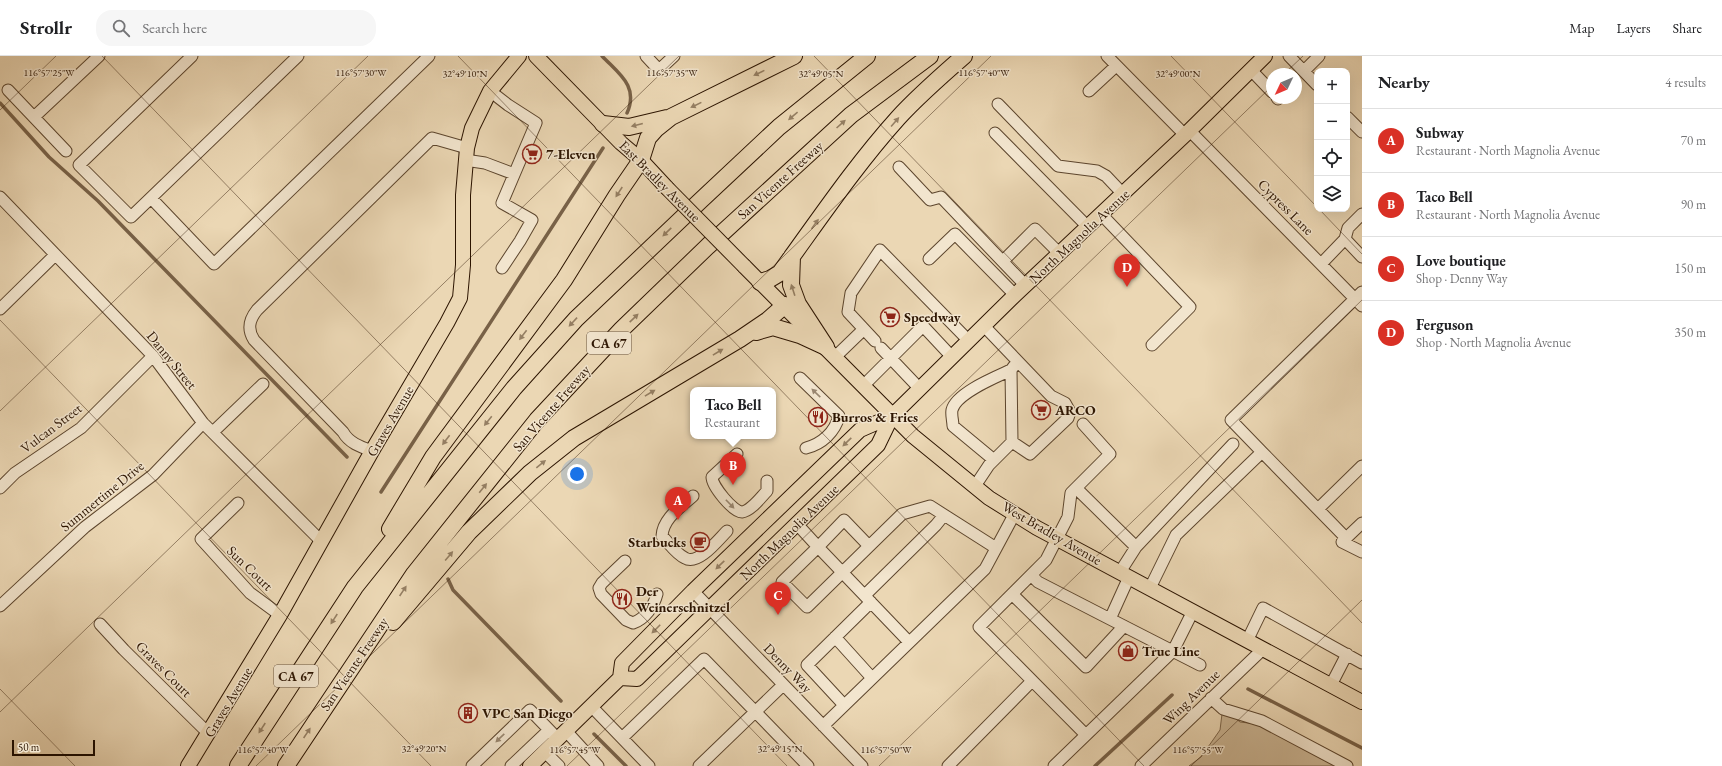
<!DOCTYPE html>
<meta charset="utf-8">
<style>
body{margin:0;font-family:"EB Garamond",serif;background:#f6f6f6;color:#202124}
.controls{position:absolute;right:12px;top:12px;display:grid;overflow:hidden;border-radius:8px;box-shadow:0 4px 16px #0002}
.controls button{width:36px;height:36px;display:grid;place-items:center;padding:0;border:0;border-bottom:1px solid #e0e0e0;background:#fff;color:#202124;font:20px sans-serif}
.compass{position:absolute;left:1266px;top:12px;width:36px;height:36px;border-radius:50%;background:#fff;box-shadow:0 4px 16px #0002;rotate:226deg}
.scale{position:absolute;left:12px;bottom:10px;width:83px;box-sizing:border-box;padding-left:4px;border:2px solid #2c1400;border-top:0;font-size:11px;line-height:14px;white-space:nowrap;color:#2c1400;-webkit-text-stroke:3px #f2e5ce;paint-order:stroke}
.you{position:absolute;left:577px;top:418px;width:14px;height:14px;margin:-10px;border:3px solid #fff;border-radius:50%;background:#1a73e8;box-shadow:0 0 0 6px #1a73e833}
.badge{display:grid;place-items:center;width:26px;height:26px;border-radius:50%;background:#d93025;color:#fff;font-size:13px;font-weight:700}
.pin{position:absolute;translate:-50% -33px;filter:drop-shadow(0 1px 2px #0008)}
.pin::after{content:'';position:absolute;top:21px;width:14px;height:12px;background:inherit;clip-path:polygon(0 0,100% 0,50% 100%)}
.popup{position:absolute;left:690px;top:331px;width:86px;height:52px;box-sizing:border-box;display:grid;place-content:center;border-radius:8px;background:#fff;filter:drop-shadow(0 1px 3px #0005);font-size:13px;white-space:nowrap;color:#757577}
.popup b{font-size:15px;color:#202124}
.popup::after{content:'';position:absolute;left:50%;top:100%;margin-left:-8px;border:8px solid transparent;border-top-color:#fff}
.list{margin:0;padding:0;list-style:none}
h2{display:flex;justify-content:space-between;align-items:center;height:52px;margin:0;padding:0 16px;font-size:17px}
h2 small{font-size:13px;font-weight:400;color:#757577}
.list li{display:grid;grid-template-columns:26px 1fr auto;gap:12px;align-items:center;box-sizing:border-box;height:64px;padding:0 16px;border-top:1px solid #e0e0e0}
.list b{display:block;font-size:15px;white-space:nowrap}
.list p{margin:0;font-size:13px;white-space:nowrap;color:#757577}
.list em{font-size:13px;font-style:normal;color:#757577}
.icon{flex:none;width:22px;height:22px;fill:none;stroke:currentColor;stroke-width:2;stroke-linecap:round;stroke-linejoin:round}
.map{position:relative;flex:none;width:1362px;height:710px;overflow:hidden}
header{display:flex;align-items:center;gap:24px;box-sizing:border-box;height:56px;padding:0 20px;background:#fff;border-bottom:1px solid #e0e0e0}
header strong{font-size:19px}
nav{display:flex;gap:22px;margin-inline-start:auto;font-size:14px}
.search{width:280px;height:36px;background:#f6f6f6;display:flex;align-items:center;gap:10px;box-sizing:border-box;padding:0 14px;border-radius:16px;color:#757577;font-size:15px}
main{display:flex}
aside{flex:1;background:#fff}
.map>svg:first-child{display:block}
.green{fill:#cbb695;stroke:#7c654a}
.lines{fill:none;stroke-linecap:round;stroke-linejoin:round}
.stream{stroke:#786147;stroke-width:3.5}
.minor-casing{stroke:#5c452d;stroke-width:13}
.major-casing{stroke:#2c1400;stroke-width:16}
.highway-casing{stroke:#2c1400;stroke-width:18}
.minor{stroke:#f2e5ce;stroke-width:11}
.major{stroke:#ebd7b4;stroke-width:14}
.highway{stroke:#ebd7b4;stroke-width:16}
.major-bridge-casing{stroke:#2c1400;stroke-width:16;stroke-linecap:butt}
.major-bridge{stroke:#ebd7b4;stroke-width:14}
.oneway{fill:#957f63}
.oneway2{fill:#998771}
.ticks{fill:none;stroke:#2c1400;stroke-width:1;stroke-opacity:0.45}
.labels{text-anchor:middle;stroke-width:3;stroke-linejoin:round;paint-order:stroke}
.shield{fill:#f2e5ce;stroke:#67533e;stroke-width:1}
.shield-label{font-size:13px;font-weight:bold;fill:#2c1400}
.poi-label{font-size:14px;font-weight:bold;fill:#2c1400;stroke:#f2e5ce;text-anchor:start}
.street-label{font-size:14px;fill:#2c1400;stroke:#f2e5ce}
.ticks-label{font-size:10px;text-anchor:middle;fill:#2c1400;stroke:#f2e5ce;stroke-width:3;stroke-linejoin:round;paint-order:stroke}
</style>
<header>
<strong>Strollr</strong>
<div class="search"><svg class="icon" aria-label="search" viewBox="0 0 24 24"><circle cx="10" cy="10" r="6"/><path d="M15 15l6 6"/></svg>Search here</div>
<nav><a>Map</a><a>Layers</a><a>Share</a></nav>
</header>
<main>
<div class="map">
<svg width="1362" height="710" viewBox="0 0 1362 710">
<rect width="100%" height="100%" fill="#ebd7b4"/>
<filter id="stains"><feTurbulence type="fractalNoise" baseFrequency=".005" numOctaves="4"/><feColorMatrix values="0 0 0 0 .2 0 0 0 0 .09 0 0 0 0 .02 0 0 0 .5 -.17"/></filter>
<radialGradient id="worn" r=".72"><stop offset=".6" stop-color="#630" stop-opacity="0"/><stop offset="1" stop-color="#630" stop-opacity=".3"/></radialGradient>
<!-- green -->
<path class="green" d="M1222 658 1235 662 1240 666 1257 668 1337 710H1189L1201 701 1220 674Z"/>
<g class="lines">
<!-- stream -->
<path class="stream" d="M602 0C619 18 639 30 627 57
M0 47 49 101 98 145 347 401
M381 436 603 92
M448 523 453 534 561 645
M1248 633 1362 692
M594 678 626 710
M1095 710 1172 639"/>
<!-- minor casing -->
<g class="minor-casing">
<path id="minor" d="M192 0 79 109 131 161 298 0
M646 0 659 14 674 0
M1107 0 1185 79
M1289 0 1317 29
M1251 14 1272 36
M1304 15 1319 0
M8 34 66 95
M490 35 508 49 536 67 502 147 532 164 520 185 502 212
M1089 35 1116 10
M1277 42 1278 43
M998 48 1058 110 1097 115 1106 120 1123 138
M34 61 99 0
M1347 61 1362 76
M1189 74 1362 250
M995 77 1088 171
M465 104 485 107 514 118
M899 111 930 144 941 141 1026 230
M0 141 153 300 203 367 321 485
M151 142 214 208 429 0
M1101 158 1190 251 1152 289
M1345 183 1362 201
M929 203 955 178 1015 239
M1003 205 1035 173 1060 198
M1321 208 1345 183 1348 172 1362 158
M0 253 55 199
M875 285 848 256 851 237 880 194 969 285
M881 292 920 333
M835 301 864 273
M800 322 839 360C835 376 822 388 806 392
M863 330 923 270 952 301
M1083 368 1110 398 1071 437 1068 461 1046 504 979 571 1086 679
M213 376 263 328
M1012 386 1011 314 1014 310
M372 395C361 391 349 387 343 376L254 284C247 273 249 264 257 254L432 82 467 92
M1262 396 1231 364 1362 236
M737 398 712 421C712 430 733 456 742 456 751 455 761 441 767 435V425
M994 404 953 370C953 365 951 359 952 354 956 337 996 321 1011 314
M975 430 989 409 1012 386 1030 398 1068 362 1070 356 1065 347 1051 340 984 270
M0 432 15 417 81 372 153 300
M1076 432 1136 491
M693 440C681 451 663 462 662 480 669 487 676 498 685 502 698 510 718 484 727 475
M238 447 201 483 250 537 280 559
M1318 453 1362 410
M1362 467 1342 486 1362 496
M797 468 818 491 782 526 807 551 902 458 930 450 996 492
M869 490 844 464 818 491 909 586
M625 505 602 527 599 532 601 538 626 564 633 567C645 563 654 550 657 538
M1120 516 1136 491 1233 388
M1031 519 1038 526 1110 563
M1129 521 1110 563 1200 609
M1150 532 1176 479 1262 396 1346 482
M693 535 862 710
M1012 538 1086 611 1124 570
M865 539 936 469 944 459
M0 550 85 471 153 419 203 367
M100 568 124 594 208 677
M835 581 872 622
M1247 585 1263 552 1362 607
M1331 629 1347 598
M1211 642 1223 653 1262 665 1347 710
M844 649 807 609 871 546
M591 650 649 710
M823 670 985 513 1015 457
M566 675 598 710
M622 682 704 603 808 710
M545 696 559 710
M472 710 530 654 558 683
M511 710 549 674
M699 710 783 629
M948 710 1032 625
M1054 710 1173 595 1193 555
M1141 710 1263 593"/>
</g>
<!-- major casing -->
<g class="major-casing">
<path id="major" d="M536 0 621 87 641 104 667 132
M744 210 913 380 989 442 1037 472 1362 646
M620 622 637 623 878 389 892 360 1015 239 1185 79 1265 0
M188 710 280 559 372 395 447 267 460 242 463 209V139L467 92 472 72 490 35 519 0
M530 710 620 622 622 607 693 535 860 374 892 360"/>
</g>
<!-- highway casing -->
<g class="highway-casing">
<path id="highway" d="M603 68 629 71 667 62
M792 200 791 229 798 248 826 291
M760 226 770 223 780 217C818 165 854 111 898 62 918 40 941 20 964 0
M756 276 773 271 800 279 826 291
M390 473 433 401 564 224 617 139 641 104 648 82 656 73 671 61 794 0
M393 566 469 476 530 417 574 382 740 283 768 264 785 249
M238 710 355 531 514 332 576 263 699 146 779 71 867 0
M286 710 414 518 537 364 622 273 708 190 851 59 930 0"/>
</g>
<!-- minor -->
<use href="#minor" class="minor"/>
<!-- major -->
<use href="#major" class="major"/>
<!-- highway -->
<use href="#highway" class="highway"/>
<!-- major-bridge casing -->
<g class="major-bridge-casing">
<path id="major-bridge" d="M667 132 744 210"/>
</g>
<!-- major-bridge -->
<use href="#major-bridge" class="major-bridge"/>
</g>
<!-- one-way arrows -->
<defs><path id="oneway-solid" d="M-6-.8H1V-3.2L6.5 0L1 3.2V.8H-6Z"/></defs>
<g class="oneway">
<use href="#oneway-solid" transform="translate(759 17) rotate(154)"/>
<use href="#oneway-solid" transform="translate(696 49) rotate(154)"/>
<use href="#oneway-solid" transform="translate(793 60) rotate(140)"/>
<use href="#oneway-solid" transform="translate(895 66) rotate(-49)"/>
<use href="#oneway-solid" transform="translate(841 68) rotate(-42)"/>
<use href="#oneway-solid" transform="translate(637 69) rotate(166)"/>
<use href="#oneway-solid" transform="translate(619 136) rotate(123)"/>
<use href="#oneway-solid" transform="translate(815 168) rotate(-54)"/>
<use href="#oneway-solid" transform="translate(667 176) rotate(136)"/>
<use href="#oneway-solid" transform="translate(793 234) rotate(-108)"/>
<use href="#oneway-solid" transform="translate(634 262) rotate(-44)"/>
<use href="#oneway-solid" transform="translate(573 266) rotate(133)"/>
<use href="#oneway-solid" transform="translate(523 279) rotate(127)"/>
<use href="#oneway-solid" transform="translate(718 296) rotate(-31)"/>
<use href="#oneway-solid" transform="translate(650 337) rotate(-31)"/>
<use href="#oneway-solid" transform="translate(488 365) rotate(129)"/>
<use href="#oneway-solid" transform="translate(446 384) rotate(127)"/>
<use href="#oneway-solid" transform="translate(847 386) rotate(136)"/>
<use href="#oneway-solid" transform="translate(541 408) rotate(-39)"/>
<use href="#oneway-solid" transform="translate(483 432) rotate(-51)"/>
<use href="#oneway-solid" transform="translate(449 500) rotate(-50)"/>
<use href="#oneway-solid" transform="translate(720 509) rotate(136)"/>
<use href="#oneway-solid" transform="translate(403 535) rotate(-56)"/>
<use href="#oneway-solid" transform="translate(334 563) rotate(123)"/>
<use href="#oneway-solid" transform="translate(656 573) rotate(135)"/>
<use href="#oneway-solid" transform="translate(262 672) rotate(123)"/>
<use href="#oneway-solid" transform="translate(307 677) rotate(-56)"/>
</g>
<g class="oneway2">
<use href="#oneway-solid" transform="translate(816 337) rotate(-136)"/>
<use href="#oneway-solid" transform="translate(730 448) rotate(46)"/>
<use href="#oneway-solid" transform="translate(500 682) rotate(136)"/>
</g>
<!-- ticks -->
<path class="ticks" d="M102 0 787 710M458 0 1144 710M814 0 1362 567M1171 0 1317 151M1284 18 1303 0M0 54 56 0M1319 153 1362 198M0 264 431 710M0 355 368 0M0 633 75 710M0 656 679 0M256 710 991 0M567 710 1272 30M879 710 1362 244M1191 710 1362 544"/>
<!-- icons -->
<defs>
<g id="supermarket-ring" transform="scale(1)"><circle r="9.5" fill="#f2e5ce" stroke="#8f2418" stroke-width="1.5"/><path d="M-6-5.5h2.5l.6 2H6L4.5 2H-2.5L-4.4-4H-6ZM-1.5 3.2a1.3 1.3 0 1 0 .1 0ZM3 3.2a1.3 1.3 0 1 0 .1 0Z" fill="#8f2418"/></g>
<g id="restaurant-ring" transform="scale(1)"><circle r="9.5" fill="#f2e5ce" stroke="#8f2418" stroke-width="1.5"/><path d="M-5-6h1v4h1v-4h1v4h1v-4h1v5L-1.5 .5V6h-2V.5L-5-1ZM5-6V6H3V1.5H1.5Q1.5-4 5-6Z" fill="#8f2418"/></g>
<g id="cafe-ring" transform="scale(1)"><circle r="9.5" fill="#f2e5ce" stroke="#8f2418" stroke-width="1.5"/><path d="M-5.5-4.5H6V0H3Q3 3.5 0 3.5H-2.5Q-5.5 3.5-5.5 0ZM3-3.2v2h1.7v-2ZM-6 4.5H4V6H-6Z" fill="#8f2418"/></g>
<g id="shop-ring" transform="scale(1)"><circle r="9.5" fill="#f2e5ce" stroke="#8f2418" stroke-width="1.5"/><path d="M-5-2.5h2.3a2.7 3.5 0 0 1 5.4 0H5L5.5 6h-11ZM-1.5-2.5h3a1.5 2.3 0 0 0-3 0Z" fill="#8f2418"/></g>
<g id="building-ring" transform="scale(1)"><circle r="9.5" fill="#f2e5ce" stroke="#8f2418" stroke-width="1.5"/><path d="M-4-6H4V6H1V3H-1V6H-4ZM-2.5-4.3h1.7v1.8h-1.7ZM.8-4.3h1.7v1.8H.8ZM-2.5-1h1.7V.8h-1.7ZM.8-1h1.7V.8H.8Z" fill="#8f2418"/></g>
</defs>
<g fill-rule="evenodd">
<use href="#supermarket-ring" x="532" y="98"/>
<use href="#supermarket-ring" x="890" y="261"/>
<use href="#supermarket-ring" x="1041" y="354"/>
<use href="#restaurant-ring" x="818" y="361"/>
<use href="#cafe-ring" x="700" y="486"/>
<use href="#restaurant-ring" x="622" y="543"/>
<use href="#shop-ring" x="1128" y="595"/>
<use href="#building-ring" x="468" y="657"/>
</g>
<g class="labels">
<!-- shield labels -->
<g class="shield">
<rect x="587" y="276" width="44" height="22" rx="3"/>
<rect x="274" y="609" width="44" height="22" rx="3"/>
</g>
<g class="shield-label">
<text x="609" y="292">CA 67</text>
<text x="296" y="625">CA 67</text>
</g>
<!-- poi labels -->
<g class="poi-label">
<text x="546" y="103">7-Eleven</text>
<text x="904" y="266">Speedway</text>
<text x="1055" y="359">ARCO</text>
<text x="832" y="366">Burros &amp; Fries</text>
<text x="686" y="491" text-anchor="end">Starbucks</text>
<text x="636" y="540">Der<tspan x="636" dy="16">Weinerschnitzel</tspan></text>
<text x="1142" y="600">True Line</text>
<text x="482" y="662">VPC San Diego</text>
</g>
<!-- street labels -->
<g class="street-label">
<text transform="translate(780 124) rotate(-42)" y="5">San Vicente Freeway</text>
<text transform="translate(660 125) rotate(45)" y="5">East Bradley Avenue</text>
<text transform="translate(1286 151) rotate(45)" y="5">Cypress Lane</text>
<text transform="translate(1079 180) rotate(-43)" y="5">North Magnolia Avenue</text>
<text transform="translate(172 304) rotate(51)" y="5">Danny Street</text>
<text transform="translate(551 352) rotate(-49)" y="5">San Vicente Freeway</text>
<text transform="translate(390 365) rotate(-60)" y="5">Graves Avenue</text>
<text transform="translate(51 372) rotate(-37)" y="5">Vulcan Street</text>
<text transform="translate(102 440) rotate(-39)" y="5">Summertime Drive</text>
<text transform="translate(789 476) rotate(-44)" y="5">North Magnolia Avenue</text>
<text transform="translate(1052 477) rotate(30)" y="5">West Bradley Avenue</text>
<text transform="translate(250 512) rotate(44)" y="5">Sun Court</text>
<text transform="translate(354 608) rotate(-56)" y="5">San Vicente Freeway</text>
<text transform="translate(788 612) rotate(46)" y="5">Denny Way</text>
<text transform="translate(164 613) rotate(45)" y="5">Graves Court</text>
<text transform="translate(1191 641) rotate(-44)" y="5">Wing Avenue</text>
<text transform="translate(228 646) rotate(-59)" y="5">Graves Avenue</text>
</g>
</g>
<g class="ticks-label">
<text x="49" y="20">116°57'25"W</text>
<text x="361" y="20">116°57'30"W</text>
<text x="672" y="20">116°57'35"W</text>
<text x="984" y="20">116°57'40"W</text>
<text x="465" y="21">32°49'10"N</text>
<text x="821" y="21">32°49'05"N</text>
<text x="1178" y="21">32°49'00"N</text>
<text x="424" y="696">32°49'20"N</text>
<text x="780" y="696">32°49'15"N</text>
<text x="263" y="697">116°57'40"W</text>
<text x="575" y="697">116°57'45"W</text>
<text x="886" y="697">116°57'50"W</text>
<text x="1198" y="697">116°57'55"W</text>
</g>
<rect width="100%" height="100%" filter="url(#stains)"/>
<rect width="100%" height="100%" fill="url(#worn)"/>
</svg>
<div class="controls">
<button>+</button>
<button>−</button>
<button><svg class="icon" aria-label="locate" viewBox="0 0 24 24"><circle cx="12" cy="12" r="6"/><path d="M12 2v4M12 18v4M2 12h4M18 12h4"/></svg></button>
<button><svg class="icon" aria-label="layers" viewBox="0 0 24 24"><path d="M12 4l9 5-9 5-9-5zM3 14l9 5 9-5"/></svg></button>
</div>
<svg class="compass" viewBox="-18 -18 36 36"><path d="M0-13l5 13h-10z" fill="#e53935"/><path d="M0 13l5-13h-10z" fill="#757577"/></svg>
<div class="scale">50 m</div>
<div class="you"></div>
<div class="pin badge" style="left:678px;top:464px">A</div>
<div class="pin badge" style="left:733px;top:429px">B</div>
<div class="popup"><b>Taco Bell</b>Restaurant</div>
<div class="pin badge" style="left:778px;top:559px">C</div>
<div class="pin badge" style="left:1127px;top:231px">D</div>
</div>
<aside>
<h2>Nearby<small>4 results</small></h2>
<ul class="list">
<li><span class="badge">A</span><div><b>Subway</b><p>Restaurant · North Magnolia Avenue</p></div><em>70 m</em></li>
<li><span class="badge">B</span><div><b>Taco Bell</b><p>Restaurant · North Magnolia Avenue</p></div><em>90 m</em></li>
<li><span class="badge">C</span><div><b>Love boutique</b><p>Shop · Denny Way</p></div><em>150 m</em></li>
<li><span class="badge">D</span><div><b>Ferguson</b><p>Shop · North Magnolia Avenue</p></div><em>350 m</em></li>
</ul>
</aside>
</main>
